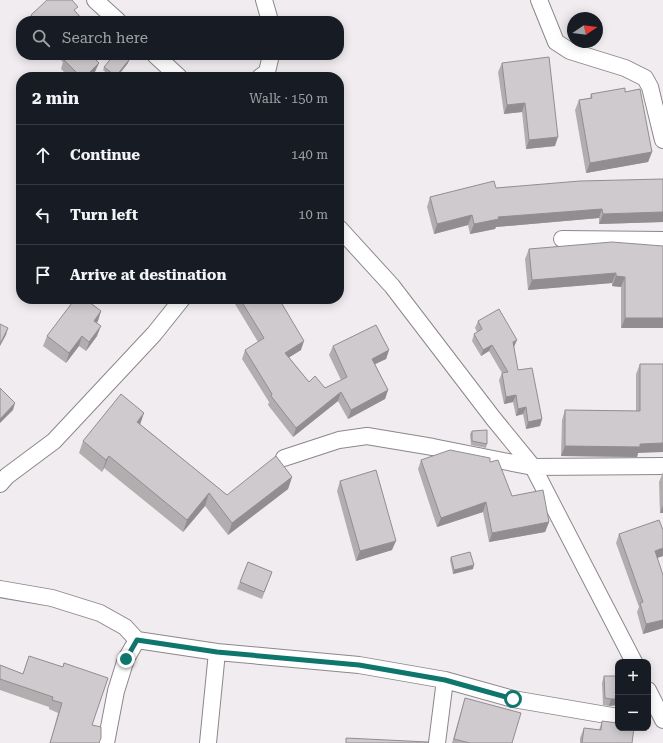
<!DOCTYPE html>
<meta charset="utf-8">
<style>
body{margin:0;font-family:"Roboto Serif",serif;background:#242831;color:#f1f3f6}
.controls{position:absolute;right:12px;bottom:12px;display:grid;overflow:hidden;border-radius:8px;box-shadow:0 2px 10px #0003}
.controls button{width:36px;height:36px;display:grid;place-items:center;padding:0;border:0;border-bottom:1px solid #363941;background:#171b24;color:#f1f3f6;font:20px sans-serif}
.compass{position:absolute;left:567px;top:12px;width:36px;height:36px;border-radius:50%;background:#171b24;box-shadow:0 2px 10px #0003;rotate:77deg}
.stop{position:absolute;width:12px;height:12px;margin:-9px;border:3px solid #0f766e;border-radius:50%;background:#fff}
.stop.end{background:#0f766e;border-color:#fff;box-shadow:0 1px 4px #0008}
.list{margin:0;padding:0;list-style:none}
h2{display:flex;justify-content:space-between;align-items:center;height:52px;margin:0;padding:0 16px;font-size:17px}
h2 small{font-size:13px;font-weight:400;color:#9ea1a6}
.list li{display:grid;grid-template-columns:26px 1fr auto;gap:12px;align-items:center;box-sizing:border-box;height:60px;padding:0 16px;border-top:1px solid #363941}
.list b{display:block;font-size:15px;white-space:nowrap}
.list em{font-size:13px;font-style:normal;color:#9ea1a6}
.icon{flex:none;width:22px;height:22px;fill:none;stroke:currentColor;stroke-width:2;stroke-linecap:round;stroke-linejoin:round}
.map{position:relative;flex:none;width:663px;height:743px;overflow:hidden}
.search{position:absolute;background:#171b24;box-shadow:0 2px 10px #0003;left:16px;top:16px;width:328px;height:44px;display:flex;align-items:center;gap:10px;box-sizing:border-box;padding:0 14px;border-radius:16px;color:#9ea1a6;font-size:15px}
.panel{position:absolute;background:#171b24;box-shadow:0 2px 10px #0003;left:16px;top:72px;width:328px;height:232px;border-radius:16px}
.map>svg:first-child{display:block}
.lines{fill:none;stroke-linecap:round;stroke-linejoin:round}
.minor-casing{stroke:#8c878b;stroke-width:18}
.minor{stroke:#fff;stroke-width:16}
.wall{fill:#b2aeb0}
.shaded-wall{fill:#918d90}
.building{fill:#cfcacd;stroke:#918d90}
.route{stroke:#0f766e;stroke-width:5}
</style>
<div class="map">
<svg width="663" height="743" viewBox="0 0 663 743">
<rect width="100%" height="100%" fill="#f1ecf0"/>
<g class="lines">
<!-- minor casing -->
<g class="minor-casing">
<path id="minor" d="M95 0 118 21
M264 0 270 21
M539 0 556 42 570 51 625 68 645 78 650 87 663 140
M155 55 179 77
M260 77 267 72 271 55
M339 228 392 286 493 418 533 467 634 662
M562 239 663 240
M284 458 339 440 367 436 433 447 533 467 663 466
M0 484 7 476 54 441 154 334 182 299
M0 589 52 598 100 613 125 627 137 640 217 652 359 665 445 680 513 699 618 717
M648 690 663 720
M106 743 116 691 126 659 137 640
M208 743 217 652
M437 743 445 680"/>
</g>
<!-- minor -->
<use href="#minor" class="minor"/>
</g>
<!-- wall -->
<path class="wall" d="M76 12 84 21H28L31 15Z
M56 55H91L95 72 90 77H69L61 69 63 62Z
M128 63 117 77H111L103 70 104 67Z
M502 63 555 146 526 149 522 112 504 114 498 72Z
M625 92 652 152 648 162 586 173 575 110 579 100 590 98 591 94Z
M663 179V222L599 224V218L496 227 495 229 470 234 468 225 434 234 427 207 430 197 496 188Z
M663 246 621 328V287L612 286V283L528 290 525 259 529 249Z
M232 299H279L301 350 289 357 309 382 325 388 341 380 329 355 333 346 389 350 386 359 375 364 388 390 385 399 348 419 338 401 293 437 268 405 269 402 242 359 245 350 258 342Z
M101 311 97 323V336L86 351 79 346 66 363 43 346 47 336Z
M478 321 514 347H513L518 370 542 419 540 426 526 429 523 414 516 416 513 402 504 404 499 380 502 373 489 351 481 356 472 341 474 334 477 332 475 328Z
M640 364H663L637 457 561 456 562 420 565 410 636 411V374Z
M140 424 227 495 292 477 288 489 228 535 205 506 183 532 104 468 102 472 79 453 83 441Z
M472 431 487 444 486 448 471 445 470 434Z
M421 460 490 462 512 496 549 522 545 532 489 542 483 512 437 527 418 469Z
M663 472V513H660L659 482Z
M340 481 392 550 356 561 337 491Z
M663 530V556L657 558 663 575V628L643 634 637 612 639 607 616 543 619 534Z
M451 557 473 569 453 574 450 560Z
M248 562 272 572 262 599 237 589Z
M29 656 92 725 99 743H50L58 713 49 709V707L0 690V665L23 674Z
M604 676 618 705 609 706 603 705 602 683Z
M465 698 512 743H452L462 708Z
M602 721 632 743H580V738L584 728 599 730Z"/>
<!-- shaded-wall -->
<path class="shaded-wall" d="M129 60 128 63 117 77H116Z
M99 63 95 72 90 77H85Z
M525 103 522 112 504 114 507 105Z
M558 137 555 146 526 149 529 140Z
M652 152 648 162 586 173 590 163Z
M602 209 599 218 496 227 495 229 470 234 474 224 498 217Z
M663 212V222L599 224 603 214Z
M472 215 468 225 434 234 437 224Z
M616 273 612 283 528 290 532 280Z
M616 276 625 277 621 287 612 286Z
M101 311 98 321 91 331 94 321Z
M625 318H663V328H621Z
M101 326 97 336 86 351 89 342Z
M8 328 6 335 0 346V344Z
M82 336 79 346 66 363 69 353Z
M517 340 514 347 510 349 513 342Z
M304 341 301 350 282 362 285 353Z
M492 345 489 351 481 356 483 350Z
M389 350 386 359 369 367 372 359Z
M388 390 385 399 348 419 351 410Z
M341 392 338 401 293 437 296 428Z
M516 395 513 402 504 404 506 397Z
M15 403 13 410 0 423V419Z
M526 407 523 414 516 416 518 409Z
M144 413 140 425 137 422Z
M542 419 540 426 526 429 528 422Z
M663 443V452L638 453 637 457 561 456 565 446Z
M109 456 104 468 102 472 106 460Z
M292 477 288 489 228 535 232 523Z
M209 493 205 506 183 532 187 520Z
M486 502 483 512 437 527 441 518Z
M663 505V513H660Z
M549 522 545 532 489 542 492 533Z
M396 541 392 550 356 561 360 551Z
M663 548V556L651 560 655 551Z
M474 565 473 569 453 574 454 570Z
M663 620V628L643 634 646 624Z
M611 699H618V705L609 706Z"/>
<!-- building -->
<path class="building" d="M47 0H72L78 7 74 10 84 21H36L31 15Z
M68 55H91L99 63 85 77H81L64 60Z
M114 55H123L129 60 116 76 104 67Z
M549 57 558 137 529 140 525 103 507 105 502 63Z
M625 88V92L640 89 652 152 590 163 579 100 592 98 591 94Z
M663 179V212L603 214 602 209 498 217 499 219 474 224 472 215 437 224 430 197 494 181 496 188 580 181Z
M612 242 663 246V318H625V277L616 276V273L532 280 529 249Z
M75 299H85L101 311 94 321 101 326 89 342 82 336 69 353 47 336Z
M240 299H279L304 341 285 353 309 382 315 376 325 388 347 377 333 346 376 325 389 350 372 359 388 390 351 410 341 392 296 428 271 396 272 394 245 350 264 338Z
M499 309 517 340 513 342 518 370 532 368 542 419 528 422 526 407 518 409 516 395 506 397 502 373 508 372 492 345 483 350 474 334 482 329 478 321Z
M0 324 8 328 0 344Z
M640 364H663V443L640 444V447L565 446V410L640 411Z
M0 388 15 403 0 419Z
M121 394 144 413 137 422 227 495 276 456 292 477 232 523 209 493 187 520 109 456 106 460 83 441Z
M487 430V444L472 441V431Z
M450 450 490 458V462L498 460 512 496 543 490 549 522 492 533 486 502 441 518 421 460Z
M376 470 396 541 360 551 340 481Z
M659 520 663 530V548L655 551 663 575V620L646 624 640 603 643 602 619 534Z
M470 552 474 565 454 570 451 557Z
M248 562 272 572 264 592 240 582Z
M29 656 63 667 64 663 108 678 92 725 101 727V738L99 743H50L62 703 52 700 53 697 0 679V665L23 674Z
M604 676H618V699H611L605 698Z
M465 698 521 713 512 743H470L454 739Z
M602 721 618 723V728H634L632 743H582L584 728 601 730Z
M346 738 428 742V743H346Z"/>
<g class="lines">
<!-- route -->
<path class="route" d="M126 659 137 640 217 652 359 665 445 680 513 699"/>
</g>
</svg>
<div class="controls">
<button>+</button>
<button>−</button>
</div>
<svg class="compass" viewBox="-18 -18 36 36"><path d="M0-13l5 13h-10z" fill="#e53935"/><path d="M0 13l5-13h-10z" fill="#9ea1a6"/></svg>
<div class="stop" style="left:513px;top:699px"></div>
<div class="stop end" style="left:126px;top:659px"></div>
<div class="search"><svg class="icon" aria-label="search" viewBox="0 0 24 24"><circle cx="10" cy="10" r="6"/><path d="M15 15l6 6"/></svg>Search here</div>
<section class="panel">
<h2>2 min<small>Walk · 150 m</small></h2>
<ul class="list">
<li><svg class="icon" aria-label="ahead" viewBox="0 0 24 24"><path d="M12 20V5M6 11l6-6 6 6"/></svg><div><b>Continue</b></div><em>140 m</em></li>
<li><svg class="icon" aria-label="left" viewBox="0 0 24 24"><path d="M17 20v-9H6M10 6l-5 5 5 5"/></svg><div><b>Turn left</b></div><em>10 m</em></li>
<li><svg class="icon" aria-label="arrive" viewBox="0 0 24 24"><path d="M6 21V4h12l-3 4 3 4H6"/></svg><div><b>Arrive at destination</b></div></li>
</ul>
</section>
</div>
